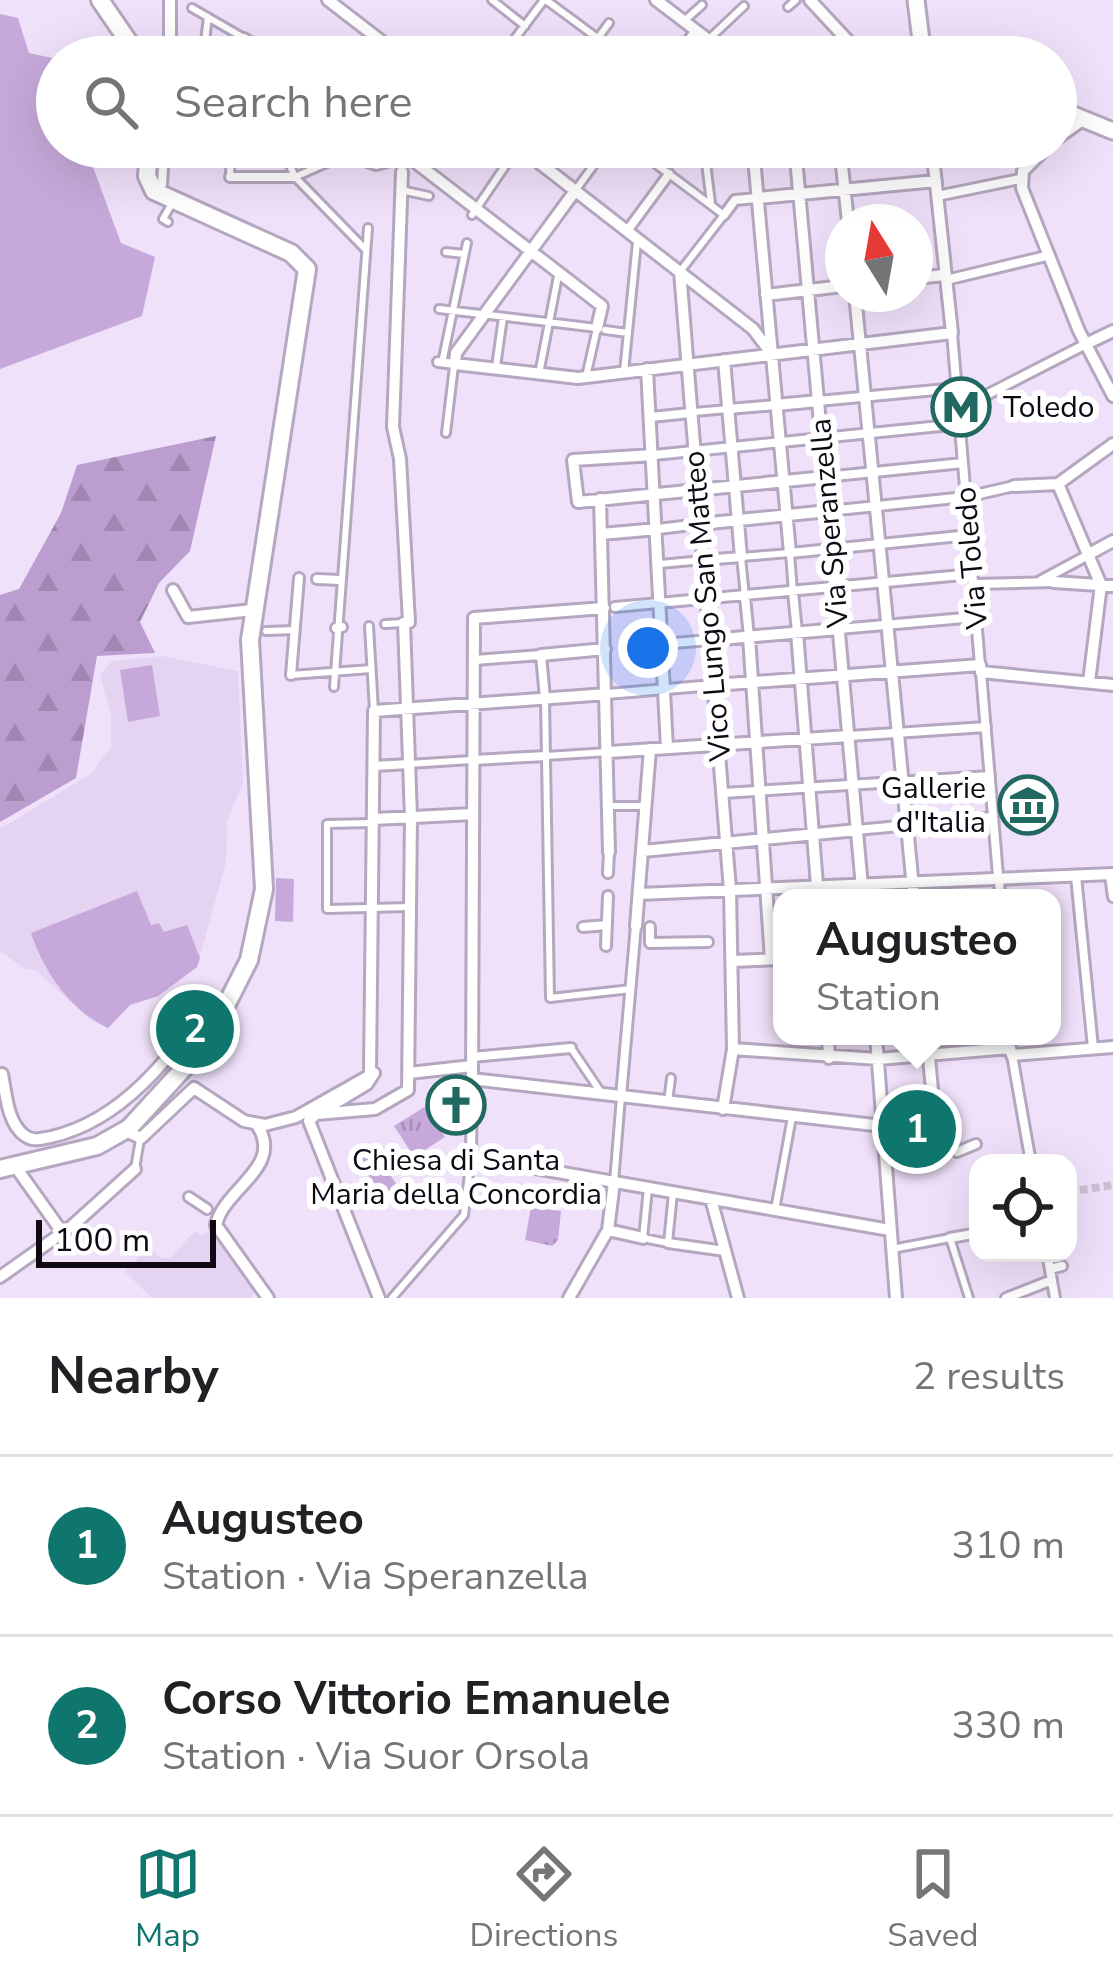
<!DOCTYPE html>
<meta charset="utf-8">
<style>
body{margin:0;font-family:"Nunito Sans",sans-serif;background:#f2f2f2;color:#202124}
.controls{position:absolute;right:36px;bottom:36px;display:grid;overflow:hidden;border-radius:24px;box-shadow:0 12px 48px #0002}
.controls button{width:108px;height:108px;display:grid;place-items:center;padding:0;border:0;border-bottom:3px solid #e0e0e0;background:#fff;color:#202124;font:60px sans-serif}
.compass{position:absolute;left:825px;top:204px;width:108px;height:108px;border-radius:50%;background:#fff;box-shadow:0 12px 48px #0002;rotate:349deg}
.scale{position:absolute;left:36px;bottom:30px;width:180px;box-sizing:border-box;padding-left:12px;border:6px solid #0e0912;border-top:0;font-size:33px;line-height:42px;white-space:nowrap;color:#0e0912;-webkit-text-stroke:9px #fff;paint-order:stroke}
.you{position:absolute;left:648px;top:648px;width:42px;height:42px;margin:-30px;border:9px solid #fff;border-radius:50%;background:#1a73e8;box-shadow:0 0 0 18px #1a73e833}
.badge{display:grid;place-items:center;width:78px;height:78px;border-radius:50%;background:#0f766e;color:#fff;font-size:39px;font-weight:700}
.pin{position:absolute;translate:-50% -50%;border:6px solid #fff;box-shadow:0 3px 12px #0006}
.popup{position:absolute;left:773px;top:889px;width:288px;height:156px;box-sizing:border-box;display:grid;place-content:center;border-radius:24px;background:#fff;filter:drop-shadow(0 3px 9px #0005);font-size:39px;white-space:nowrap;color:#757577}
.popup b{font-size:45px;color:#202124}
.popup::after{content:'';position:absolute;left:50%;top:100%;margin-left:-24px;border:24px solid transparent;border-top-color:#fff}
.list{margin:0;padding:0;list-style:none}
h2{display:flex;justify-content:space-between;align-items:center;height:156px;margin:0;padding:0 48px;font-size:51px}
h2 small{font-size:39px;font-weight:400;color:#757577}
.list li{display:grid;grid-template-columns:78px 1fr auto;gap:36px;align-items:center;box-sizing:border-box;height:180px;padding:0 48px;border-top:3px solid #e0e0e0}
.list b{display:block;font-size:45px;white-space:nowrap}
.list p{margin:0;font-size:39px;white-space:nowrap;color:#757577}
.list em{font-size:39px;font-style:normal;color:#757577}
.icon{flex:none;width:66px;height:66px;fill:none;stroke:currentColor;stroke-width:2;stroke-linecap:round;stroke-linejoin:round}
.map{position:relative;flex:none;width:1113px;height:1298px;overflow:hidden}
.search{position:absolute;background:#fff;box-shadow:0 12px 48px #0002;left:36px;right:36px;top:36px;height:132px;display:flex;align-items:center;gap:30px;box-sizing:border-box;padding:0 42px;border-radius:66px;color:#757577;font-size:45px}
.sheet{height:516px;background:#fff}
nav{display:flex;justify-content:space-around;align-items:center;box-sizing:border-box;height:168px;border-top:3px solid #e0e0e0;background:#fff;font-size:33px;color:#757577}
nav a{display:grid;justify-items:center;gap:6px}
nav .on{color:#0f766e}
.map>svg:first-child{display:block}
.built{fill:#e5d3f2}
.green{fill:#c6a9da}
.forest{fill:url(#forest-firs)}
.park{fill:url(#park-tufts)}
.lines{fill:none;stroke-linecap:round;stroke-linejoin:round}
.pedestrian-tunnel{stroke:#cec1d7;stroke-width:8;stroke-dasharray:8 4;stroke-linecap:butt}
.service-casing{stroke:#b5a7bf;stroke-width:12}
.pedestrian-casing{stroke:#b5a7bf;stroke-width:14}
.minor-casing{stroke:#b5a7bf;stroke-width:16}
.secondary-casing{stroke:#b5a7bf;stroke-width:21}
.primary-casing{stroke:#b5a7bf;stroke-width:22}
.service{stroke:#fff;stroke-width:6}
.pedestrian{stroke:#fff;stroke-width:8}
.minor{stroke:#fff;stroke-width:10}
.secondary{stroke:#fff;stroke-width:15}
.primary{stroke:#fff;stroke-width:16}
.labels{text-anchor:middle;stroke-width:12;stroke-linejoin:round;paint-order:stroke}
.poi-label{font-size:30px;fill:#0e0912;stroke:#fff;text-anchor:start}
.street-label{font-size:30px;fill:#0e0912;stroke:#fff}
</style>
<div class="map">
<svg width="1113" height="1298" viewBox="0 0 1113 1298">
<defs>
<pattern id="forest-firs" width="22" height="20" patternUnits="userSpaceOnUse" patternTransform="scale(3)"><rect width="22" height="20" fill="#bb9dcf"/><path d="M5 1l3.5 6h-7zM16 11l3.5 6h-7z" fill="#a086b1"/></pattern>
<pattern id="park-tufts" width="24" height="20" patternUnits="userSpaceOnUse" patternTransform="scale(3)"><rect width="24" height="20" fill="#c6a9da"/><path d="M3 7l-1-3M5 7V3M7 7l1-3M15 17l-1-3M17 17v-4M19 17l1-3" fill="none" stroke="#a990ba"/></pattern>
</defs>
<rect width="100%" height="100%" fill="#f0e1fa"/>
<!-- built -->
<path class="built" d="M162 656 238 671 243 783 227 821 226 862 197 967 158 996 130 1005 108 1028 90 1020 36 970 25 969 0 951V829L91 774 111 747V715L100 675 112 661Z
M209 1229 257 1290 250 1298H152L125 1272 148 1247 161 1258H170L195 1231 201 1236Z"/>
<!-- green -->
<path class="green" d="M0 14 18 18 29 53 57 59V147H93V167L121 243 155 257 142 316 0 369Z
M152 665 160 716 128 722 120 670Z
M276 878 294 879 293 922 275 921Z
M137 891 151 925 159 923 164 932 187 925 200 958 197 967 158 996 130 1005 108 1028C70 1010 44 972 31 933Z"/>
<!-- forest -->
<path class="forest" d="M216 436 190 551 159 583 140 622 155 653 97 656 76 778 0 822V595L19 589 61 513 77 465Z"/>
<!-- park -->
<path class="park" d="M426 1106 445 1137 414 1157 394 1126Z
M362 1147 376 1164 382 1162 400 1190 383 1197 373 1188 358 1148Z
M531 1207 561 1211 558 1240 552 1246 525 1240Z"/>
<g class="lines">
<!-- pedestrian-tunnel -->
<path class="pedestrian-tunnel" d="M1068 1192 1113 1185"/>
<!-- service casing -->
<g class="service-casing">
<path id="service" d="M492 0 525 26
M546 0 623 57
M788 7 796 0
M192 8 244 38 242 57
M684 21 702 5
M691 39 694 57
M708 40 744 6
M203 57 208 17
M360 57 379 39
M501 57 544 0
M584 57 609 23
M675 57 694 31
M731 57 747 43
M282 147 295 177 364 248
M341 147 345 155 376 166 448 147
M633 147 724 215 682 269
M704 147 711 203
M230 177 231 147
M295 177 345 155
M401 190 429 196
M575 191 607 147
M472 215 518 147
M168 222 163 219 171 205
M446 252 464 254
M439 309 597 328 586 377
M605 330 628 333
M442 363 467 243
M496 367 503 317
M624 372 637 242
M539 374 558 276
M694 412 728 409
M446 433 454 366
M660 564 703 560
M745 596 741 557 790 553 793 592
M385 624 404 623
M369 626 374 711
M266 631 295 630
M291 675 371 669
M334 687 368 228
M545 698 550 998 631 989
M546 756 608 752
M409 764 471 760
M610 806H646
M372 823 327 824V909L410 907
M571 1048 602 1094
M668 1102 671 1078
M135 1169 140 1139
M614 1182 621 1097
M648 1188 643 1238 668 1243 673 1193
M775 1210 792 1117
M892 1249 950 1238 969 1298
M392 1298 464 1215 471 1157"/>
</g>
<!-- pedestrian casing -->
<g class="pedestrian-casing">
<path id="pedestrian" d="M244 38 266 51
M230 177H295
M162 184 163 168
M937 196 1020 179
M724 215 735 200 757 198
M627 231 669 174
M946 280 1046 256
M952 333 980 665
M438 362 455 364
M818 401 957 388
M728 409 776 405
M959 409 1086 344
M651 417 690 413
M654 455 960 424
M825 477 963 463
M828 511 966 497 1014 486
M658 529 683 526
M790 553 970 535
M703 560 741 557
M317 579 340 580
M1040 581 1090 554
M974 584 1054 582
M793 592 797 632
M745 597 749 637
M615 607 973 574
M336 628 342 627
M839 629 976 617
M663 644 709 640
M475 660 541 655 545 698
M981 672 998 876
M291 675 299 578
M607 694 714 685
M849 736 986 727
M474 760 546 756
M374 766 409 764
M723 793 990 776
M857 830 993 817
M608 873 609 852
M1110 875 1113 897
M1076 876 1093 1048
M999 879 1000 898
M583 927 607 925
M650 927V943L708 942
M606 946 608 896
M1012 1055 1031 1163
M472 1057 571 1048
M621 1097 636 925
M957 1152 976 1144
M471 1157 472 1079
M189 1197 207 1209
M950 1238 978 1233
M668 1243 725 1251
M1047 1253 1055 1298
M1050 1269 1062 1266
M1006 1298 1052 1280"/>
</g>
<!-- minor casing -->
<g class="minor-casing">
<path id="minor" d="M170 0V53
M328 0 402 57
M656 0 731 57
M810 0 863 57
M1056 139 1084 119
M519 147 753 329 771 353
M753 147 790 553
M795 147 863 898
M840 147 848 222
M1047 147 1023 171 1022 188 1079 331 1113 396
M410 158 602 306 597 328
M575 191 456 353 455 364 578 378 952 333 932 147
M758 198 936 181
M680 271 730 890 733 1049 723 1109
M915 278 945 275
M855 294 914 898
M766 295 843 286
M1086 344 1113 331
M724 360 741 557
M647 369 667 748
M776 405 818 401
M654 455 573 460 578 502 825 477
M1058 484 1101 585 1089 682
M1014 486 1058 484 1113 444
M600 499 609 852
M700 524 828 511
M601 534 658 529
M1091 553 1113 541
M1054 582 1113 586
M173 590 188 617 253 610
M604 608 474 618 472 1079 883 1126
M797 632 818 898
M749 637 771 959
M721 639 839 629
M541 655 605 649
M715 685 980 665 981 672 1113 685
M609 752 849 736
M374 819 473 814
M643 851 857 830
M639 894 1113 874
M636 926 650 749
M732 961 782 959
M828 1036 829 1058
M876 1036 896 1298
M927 1036 932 1090
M733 1049 878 1059 1010 1048 1012 1055 1113 1047
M370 1072 374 711 607 694
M409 1073 472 1066
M2 1074C6 1093 7 1122 24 1135 33 1142 40 1139 51 1137 124 1120 170 1057 212 999L227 1009
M316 1114 375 1109 408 1090 411 817 404 623 409 622 400 459 393 427 402 172
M316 1114 309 1121 379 1298
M257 1125C285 1167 224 1188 216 1225L268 1298
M125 1131 141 1138 194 1088 244 1121 265 1125 296 1117 374 1073 367 1084 319 1113
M471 1157 890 1230
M15 1166 62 1232
M711 1199 738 1298
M608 1230 643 1238
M0 1277 72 1226 135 1169
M569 1298 608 1230 614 1182"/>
</g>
<!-- secondary casing -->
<g class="secondary-casing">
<path id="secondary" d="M916 0 923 57
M1056 108 1113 131"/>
</g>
<!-- primary casing -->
<g class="primary-casing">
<path id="primary" d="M100 0 139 57
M0 1169 97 1146 129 1128 207 1043 249 960 264 889 250 640 307 269 291 253 154 191 147 176 149 147"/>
</g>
<!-- service -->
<use href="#service" class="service"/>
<!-- pedestrian -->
<use href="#pedestrian" class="pedestrian"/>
<!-- minor -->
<use href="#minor" class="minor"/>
<!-- secondary -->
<use href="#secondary" class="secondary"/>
<!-- primary -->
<use href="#primary" class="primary"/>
</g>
<!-- icons -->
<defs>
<g id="metro-ring" transform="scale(3)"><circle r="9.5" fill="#fff" stroke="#216960" stroke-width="1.5"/><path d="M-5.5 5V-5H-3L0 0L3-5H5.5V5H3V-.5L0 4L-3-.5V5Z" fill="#216960"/></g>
<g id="museum-ring" transform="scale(3)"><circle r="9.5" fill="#fff" stroke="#216960" stroke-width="1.5"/><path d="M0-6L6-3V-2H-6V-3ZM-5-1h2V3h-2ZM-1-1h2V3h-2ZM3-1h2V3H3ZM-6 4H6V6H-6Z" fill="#216960"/></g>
<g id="church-ring" transform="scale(3)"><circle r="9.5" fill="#fff" stroke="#216960" stroke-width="1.5"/><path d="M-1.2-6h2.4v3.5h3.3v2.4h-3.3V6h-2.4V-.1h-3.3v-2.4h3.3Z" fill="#216960"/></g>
</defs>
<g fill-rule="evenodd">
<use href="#metro-ring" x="961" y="407"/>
<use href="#museum-ring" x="1028" y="805"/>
<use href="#church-ring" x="456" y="1105"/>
</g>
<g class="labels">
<!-- poi labels -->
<g class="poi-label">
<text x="1003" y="417">Toledo</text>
<text x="986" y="798" text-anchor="end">Gallerie<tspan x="986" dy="34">d'Italia</tspan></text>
<text x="456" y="1170" text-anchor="middle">Chiesa di Santa<tspan x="456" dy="34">Maria della Concordia</tspan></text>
</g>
<!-- street labels -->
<g class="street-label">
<text transform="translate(829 523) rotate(-95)" y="10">Via Speranzella</text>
<text transform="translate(971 558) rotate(-95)" y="10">Via Toledo</text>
<text transform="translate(707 606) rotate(-95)" y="10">Vico Lungo San Matteo</text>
</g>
</g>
</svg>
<div class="controls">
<button><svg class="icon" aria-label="locate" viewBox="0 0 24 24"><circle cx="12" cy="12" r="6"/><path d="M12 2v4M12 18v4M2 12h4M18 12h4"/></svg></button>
</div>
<svg class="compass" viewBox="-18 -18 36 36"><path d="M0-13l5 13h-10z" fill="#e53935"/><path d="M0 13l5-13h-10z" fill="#757577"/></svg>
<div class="scale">100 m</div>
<div class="you"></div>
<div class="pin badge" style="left:917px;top:1129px">1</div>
<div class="popup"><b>Augusteo</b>Station</div>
<div class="pin badge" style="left:195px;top:1029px">2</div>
<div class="search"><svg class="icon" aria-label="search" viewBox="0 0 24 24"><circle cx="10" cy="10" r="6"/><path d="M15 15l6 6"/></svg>Search here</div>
</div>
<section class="sheet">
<h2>Nearby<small>2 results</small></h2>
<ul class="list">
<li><span class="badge">1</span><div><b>Augusteo</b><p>Station · Via Speranzella</p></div><em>310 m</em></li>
<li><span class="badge">2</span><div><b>Corso Vittorio Emanuele</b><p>Station · Via Suor Orsola</p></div><em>330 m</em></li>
</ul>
</section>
<nav>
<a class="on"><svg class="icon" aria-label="map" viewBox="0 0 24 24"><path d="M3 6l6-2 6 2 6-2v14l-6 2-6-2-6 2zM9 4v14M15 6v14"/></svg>Map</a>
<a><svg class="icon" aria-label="directions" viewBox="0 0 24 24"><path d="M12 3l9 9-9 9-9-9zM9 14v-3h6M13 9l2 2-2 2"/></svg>Directions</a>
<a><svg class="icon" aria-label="saved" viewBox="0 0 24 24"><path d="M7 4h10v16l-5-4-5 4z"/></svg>Saved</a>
</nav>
